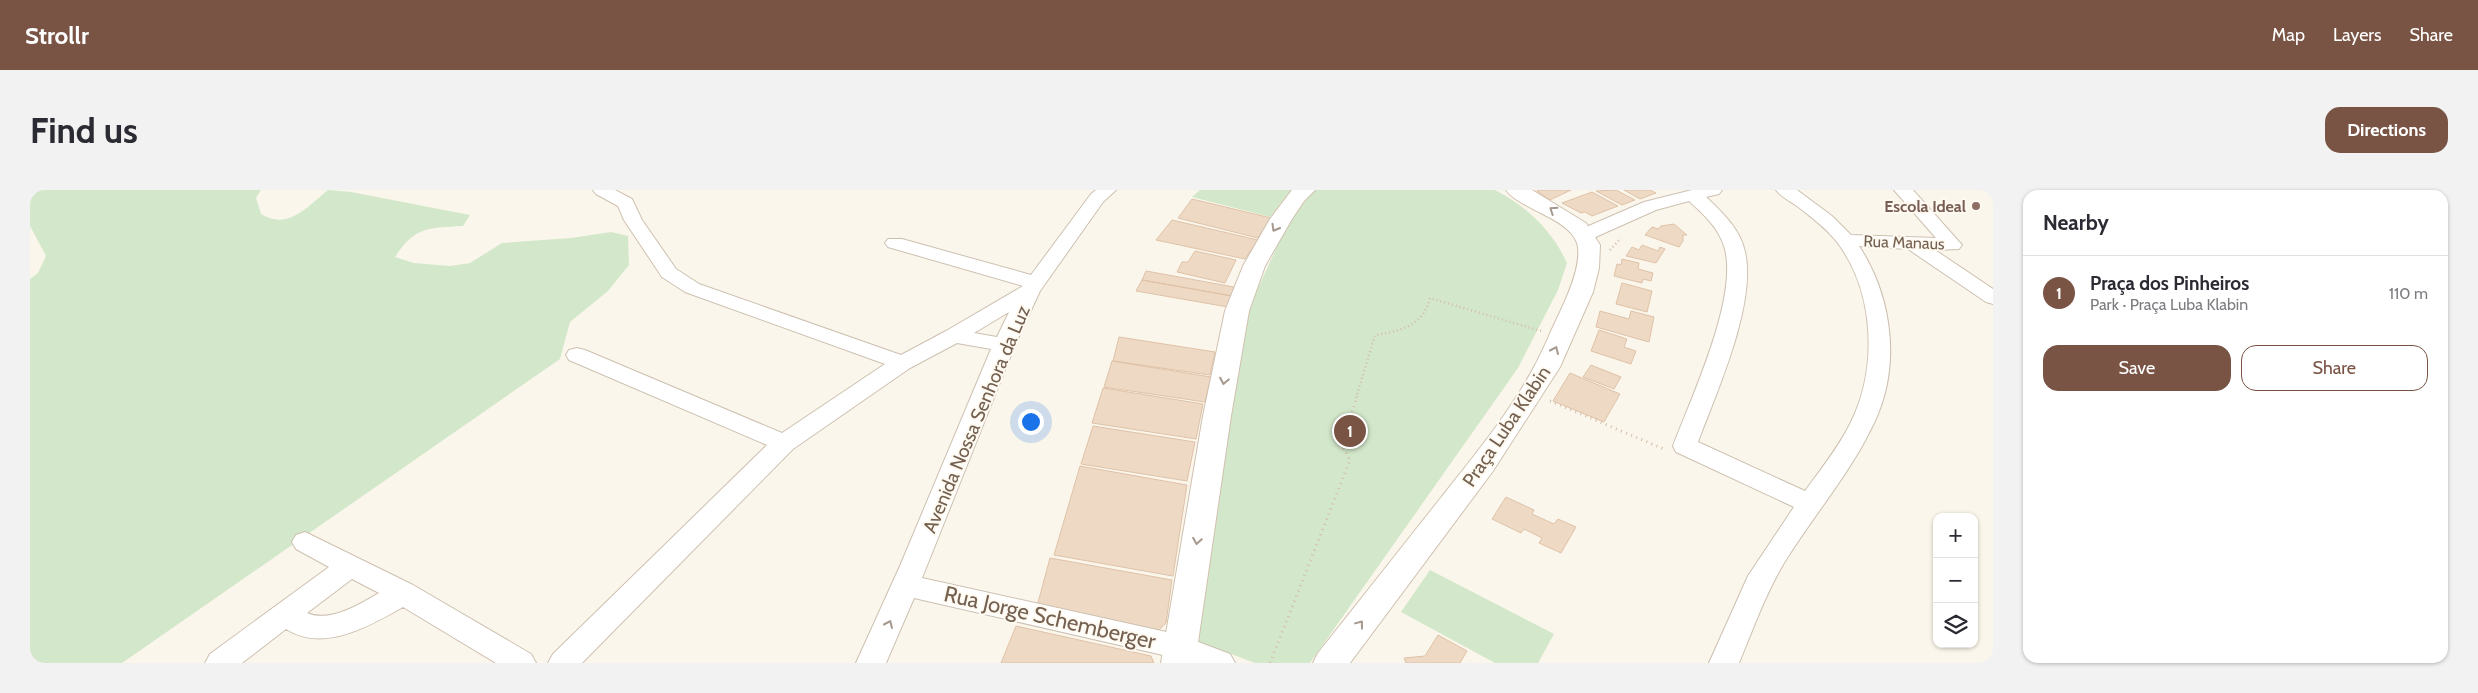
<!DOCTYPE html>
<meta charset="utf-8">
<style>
body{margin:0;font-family:Cabin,sans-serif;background:#f2f2f3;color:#2b2b33}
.controls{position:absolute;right:15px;bottom:15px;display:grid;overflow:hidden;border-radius:10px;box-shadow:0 1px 4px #0004}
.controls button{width:45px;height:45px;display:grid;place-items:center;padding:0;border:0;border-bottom:1px solid #e1e1e2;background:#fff;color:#2b2b33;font:25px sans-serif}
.you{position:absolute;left:1000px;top:231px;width:18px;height:18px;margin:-12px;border:4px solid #fff;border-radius:50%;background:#1a73e8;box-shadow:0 0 0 8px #1a73e833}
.badge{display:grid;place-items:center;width:32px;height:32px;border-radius:50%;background:#795445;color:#fff;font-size:16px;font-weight:700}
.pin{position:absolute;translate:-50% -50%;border:2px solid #fff;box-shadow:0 1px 5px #0006}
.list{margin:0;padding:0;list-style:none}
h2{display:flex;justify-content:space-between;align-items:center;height:65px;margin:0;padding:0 20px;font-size:21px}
h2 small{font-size:16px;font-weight:400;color:#7c7c81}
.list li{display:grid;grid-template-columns:32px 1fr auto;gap:15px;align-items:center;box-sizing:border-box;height:75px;padding:0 20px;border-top:1px solid #e1e1e2}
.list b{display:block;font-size:19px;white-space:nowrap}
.list p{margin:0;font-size:16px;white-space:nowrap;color:#7c7c81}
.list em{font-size:16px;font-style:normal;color:#7c7c81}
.actions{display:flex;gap:10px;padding:15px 20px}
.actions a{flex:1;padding:11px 0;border:1px solid #795445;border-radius:15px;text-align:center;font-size:18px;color:#795445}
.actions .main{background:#795445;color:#fff}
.icon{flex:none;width:28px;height:28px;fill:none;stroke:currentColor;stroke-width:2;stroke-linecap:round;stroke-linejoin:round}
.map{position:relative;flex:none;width:1963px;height:473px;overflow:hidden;border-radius:15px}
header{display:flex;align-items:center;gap:30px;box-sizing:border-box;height:70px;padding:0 25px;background:#795445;color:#fff}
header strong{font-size:24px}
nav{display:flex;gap:28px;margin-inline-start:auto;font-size:18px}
.intro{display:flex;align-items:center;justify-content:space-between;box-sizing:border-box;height:120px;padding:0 30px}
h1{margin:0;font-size:35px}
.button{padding:12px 22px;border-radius:15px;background:#795445;color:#fff;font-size:18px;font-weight:700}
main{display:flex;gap:30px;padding:0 30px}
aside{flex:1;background:#fff;border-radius:15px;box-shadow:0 1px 4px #0004}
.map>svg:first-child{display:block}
.green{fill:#d3e8ca}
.building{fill:#eed9c5;stroke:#dfc2a7}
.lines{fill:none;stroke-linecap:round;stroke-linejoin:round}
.street-casing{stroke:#cdc0b1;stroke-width:2}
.secondary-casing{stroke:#cfc1af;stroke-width:2}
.path-far1{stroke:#d3bda8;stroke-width:2.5;stroke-dasharray:1 3;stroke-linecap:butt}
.path{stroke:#d3bda8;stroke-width:3;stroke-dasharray:1 4.5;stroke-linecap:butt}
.street{fill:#fff;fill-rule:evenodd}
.secondary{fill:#fff;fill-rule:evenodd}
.oneway{stroke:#a5988d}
.education-dot{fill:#8d6e63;stroke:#fefaf1;stroke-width:2}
.labels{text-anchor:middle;stroke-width:4;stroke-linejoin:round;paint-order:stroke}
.far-education-label{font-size:16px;font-weight:bold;fill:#785e54;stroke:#fefaf1;text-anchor:end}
.far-street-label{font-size:16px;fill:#746050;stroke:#fefaf1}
.street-label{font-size:19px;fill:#746050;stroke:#fefaf1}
.near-street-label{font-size:22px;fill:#746050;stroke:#fefaf1}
</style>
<header>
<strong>Strollr</strong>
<nav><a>Map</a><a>Layers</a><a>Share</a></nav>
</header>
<div class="intro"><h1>Find us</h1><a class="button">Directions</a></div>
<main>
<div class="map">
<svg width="1963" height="473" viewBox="0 0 1963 473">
<rect width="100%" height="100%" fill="#fbf6eb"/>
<!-- green -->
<path class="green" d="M10 0H231L226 8 231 24C258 41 278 16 298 0L321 2 440 25 433 36C399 38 385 36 365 67L384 73 420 76 440 73 472 53 541 48 581 42 598 46 599 75 578 101 540 132 530 169 92 473H0V89L8 83 16 66 0 36V2Z
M1170 0H1261L1240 27 1162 7Z
M1283 0H1465C1496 16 1522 40 1537 73L1528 100 1488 178 1280 473H1225L1164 450 1217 122 1257 35Z
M1400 380 1524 444 1508 473H1465L1371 422Z"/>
<!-- building -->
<path class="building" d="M1541 0 1520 10 1507 1 1508 0Z
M1586 0 1605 10 1592 15 1566 1Z
M1594 0H1620L1626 3 1610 9Z
M1562 2 1588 16 1562 26 1555 22 1551 23 1532 13Z
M1162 9 1241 28 1228 48 1148 28Z
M1142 30 1228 50 1215 69 1126 50Z
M1644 34 1657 45H1653V51L1649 57 1615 45 1622 37 1628 39 1631 36Z
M1612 55 1628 61 1630 57 1635 59 1626 73 1596 66 1602 57 1609 60Z
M1165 61 1206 70 1195 93 1147 82 1152 72H1158Z
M1592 69 1609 73 1608 79 1623 83 1621 91 1613 89 1612 93 1584 86 1587 74 1591 75Z
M1116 81 1204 97 1202 106 1112 90Z
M1112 90 1202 106 1198 117 1106 101Z
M1592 93 1622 101 1617 122 1586 114Z
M1570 121 1599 129 1601 121 1624 127 1619 152 1566 137Z
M1569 140 1597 149 1594 157 1606 161 1601 174 1561 161Z
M1089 147 1185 162 1180 185 1083 171Z
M1082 171 1181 187 1175 212 1074 197Z
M1561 175 1591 187 1584 199 1553 187Z
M1540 183 1590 204 1574 232 1523 211Z
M1073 198 1173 214 1166 249 1062 233Z
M1063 236 1165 252 1157 291 1051 274Z
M1050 276 1157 295 1143 386 1024 365Z
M1476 307 1504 320 1502 324 1524 334 1528 329 1546 337 1531 363 1509 353 1512 348 1494 339 1491 343 1462 329Z
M1020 368 1142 390 1136 433 1124 445 1006 420Z
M986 436 1121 466 1124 473H971Z
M1408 445 1437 461 1430 473H1376L1374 468 1395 466Z"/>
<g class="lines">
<!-- street casing -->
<g class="street-casing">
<path id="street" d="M563 0H585L602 9 612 30 646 79 669 94 871 165 916 141 993 96 858 57 855 53 858 49H872L1001 85 1061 4 1066 0H1086L1073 12 1010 101 985 155 892 388 1150 445 1200 464 1205 473H1158L1146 468 884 408 856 473H826L870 376 961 159 927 153 880 178 763 259 552 473H518L523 464 737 255 539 170 536 165 539 160 547 158 555 160 752 243 855 174 655 102 632 87 594 30 588 16 566 4ZM979 122 967 147 944 143Z
M1662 0H1692L1689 4 1676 7C1692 22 1711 40 1715 62 1727 114 1686 203 1668 252L1775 301C1791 279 1808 258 1820 234 1848 179 1845 102 1807 52 1796 38 1781 27 1767 16 1760 11 1751 7 1746 0H1767L1802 26 1821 45 1906 48 1864 0H1883L1932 55 1929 59 1905 60 1963 99V114L1956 112 1878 59 1829 56C1863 108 1871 177 1844 233 1820 284 1783 326 1754 373 1735 405 1723 439 1709 473H1679L1718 386 1764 317 1646 262 1643 256C1661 208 1710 105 1694 56 1688 37 1673 24 1659 11L1626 20 1561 49H1547L1544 45 1547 41 1614 12Z
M275 342 383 395 501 464 506 473H466L373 417C340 436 293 463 256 439L212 473H175L180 464 299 377 266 359 262 352 266 345ZM322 389 349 403C330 414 300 433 277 423Z"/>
</g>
<!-- secondary casing -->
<g class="secondary-casing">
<path id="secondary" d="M1262 0H1285L1274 11 1262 29 1235 76 1219 121 1201 226 1165 473H1131L1173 226 1195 121 1213 76 1240 29Z
M1476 0H1502L1556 33 1570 55 1569 78 1563 102 1530 177 1463 281 1320 473H1283L1288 463C1329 412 1369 360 1410 309 1443 267 1479 224 1504 177 1514 159 1521 140 1530 122 1538 105 1553 72 1547 53 1539 28 1489 19 1476 0Z"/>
</g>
<!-- path-far1 -->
<path class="path-far1" d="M1580 60 1591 48
M1326 208 1345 145C1371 141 1393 136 1400 108L1511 141"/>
<!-- path -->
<path class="path" d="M1520 211 1634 259
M1240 473 1320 270 1312 256 1327 206"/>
<!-- street -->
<use href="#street" class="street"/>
<!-- secondary -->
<use href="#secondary" class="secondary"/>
</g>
<!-- one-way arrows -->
<defs><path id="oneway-chevron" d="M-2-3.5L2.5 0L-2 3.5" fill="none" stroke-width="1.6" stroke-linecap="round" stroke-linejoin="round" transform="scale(1.25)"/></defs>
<g class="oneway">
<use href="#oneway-chevron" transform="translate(1523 20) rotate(-146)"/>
<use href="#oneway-chevron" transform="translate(1245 38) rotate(120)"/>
<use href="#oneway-chevron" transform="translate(1525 160) rotate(-66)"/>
<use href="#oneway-chevron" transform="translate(1194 191) rotate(101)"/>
<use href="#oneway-chevron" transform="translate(1167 351) rotate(99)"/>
<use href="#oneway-chevron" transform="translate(859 434) rotate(-66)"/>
<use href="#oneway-chevron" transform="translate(1330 434) rotate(-53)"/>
</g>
<!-- markers -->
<circle class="education-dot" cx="1946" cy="16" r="5"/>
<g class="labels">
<!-- far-education labels -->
<g class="far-education-label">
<text x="1936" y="22">Escola Ideal</text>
</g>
<!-- far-street labels -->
<g class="far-street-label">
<text transform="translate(1874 52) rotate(2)" y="6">Rua Manaus</text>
</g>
<!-- street labels -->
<g class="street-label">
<text transform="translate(946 229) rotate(-67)" y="7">Avenida Nossa Senhora da Luz</text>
<text transform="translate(1476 236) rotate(-56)" y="7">Praça Luba Klabin</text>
</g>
<!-- near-street labels -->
<g class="near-street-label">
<text transform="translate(1020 427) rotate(13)" y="8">Rua Jorge Schemberger</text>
</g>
</g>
</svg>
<div class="controls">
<button>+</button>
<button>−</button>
<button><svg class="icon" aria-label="layers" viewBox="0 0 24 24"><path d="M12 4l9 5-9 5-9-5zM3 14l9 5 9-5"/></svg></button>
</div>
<div class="you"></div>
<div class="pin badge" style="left:1320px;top:241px">1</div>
</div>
<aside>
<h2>Nearby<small></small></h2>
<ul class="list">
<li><span class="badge">1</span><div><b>Praça dos Pinheiros</b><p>Park · Praça Luba Klabin</p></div><em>110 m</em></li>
</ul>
<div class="actions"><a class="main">Save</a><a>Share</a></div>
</aside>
</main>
